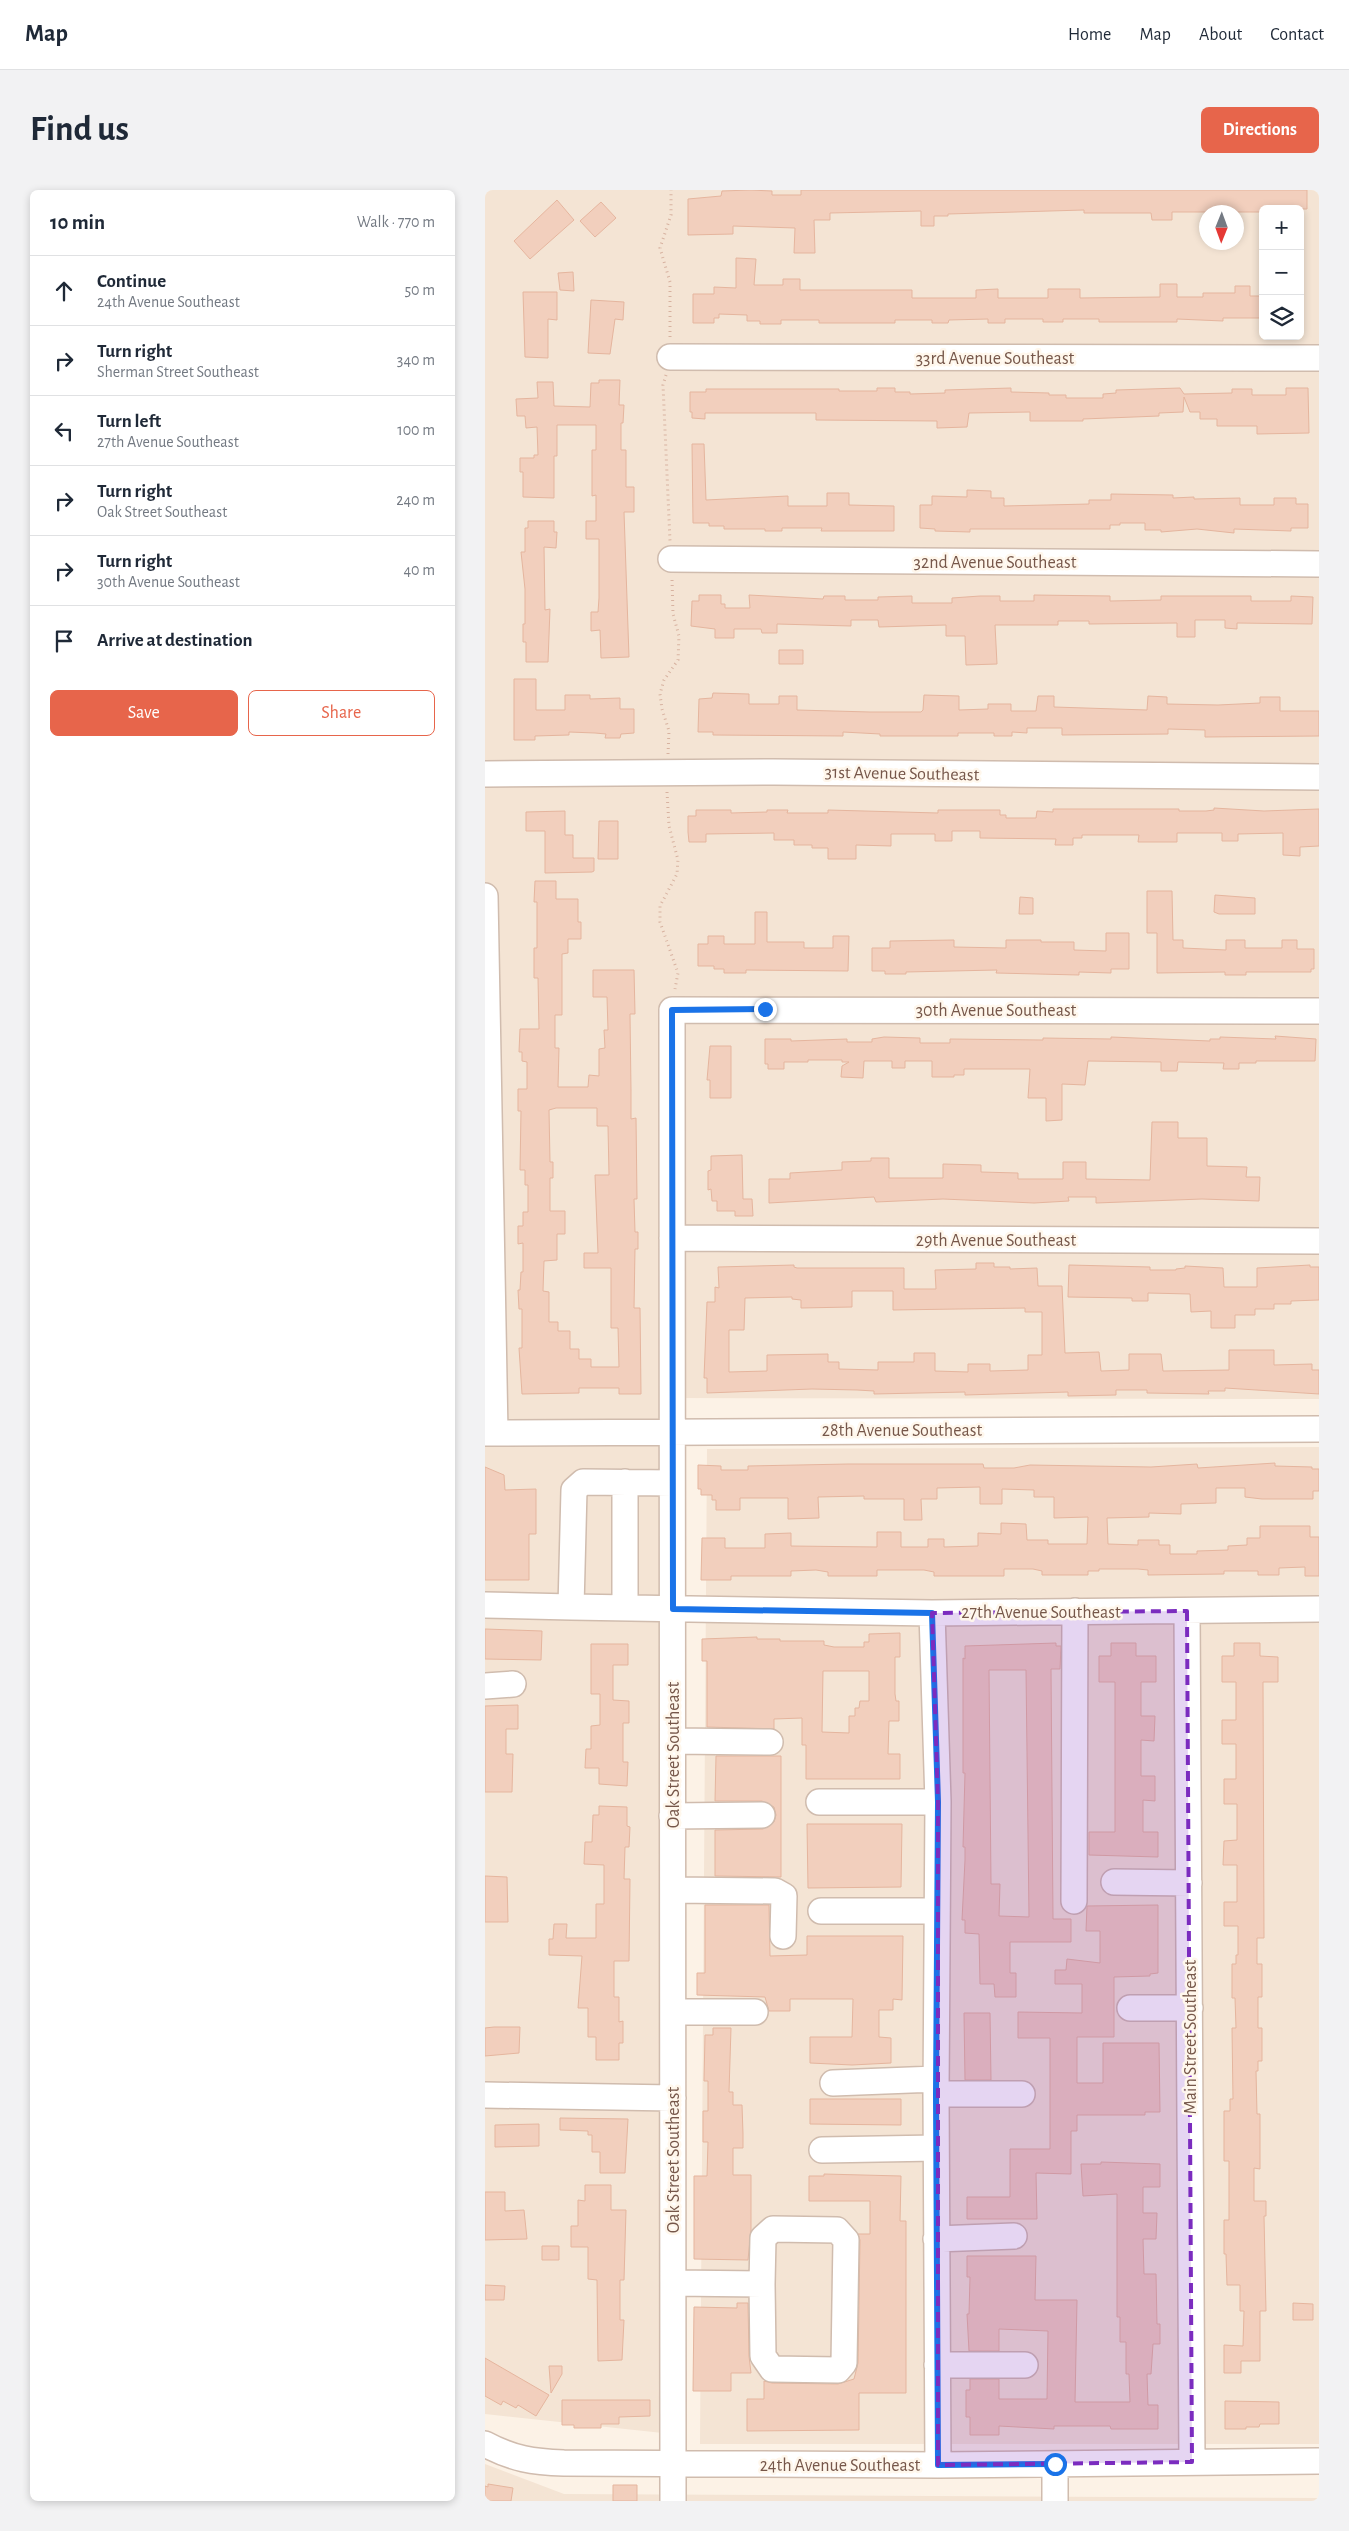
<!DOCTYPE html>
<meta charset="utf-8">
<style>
body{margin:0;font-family:"Alegreya Sans",sans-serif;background:#f2f2f3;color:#1f2937}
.controls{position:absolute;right:15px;top:15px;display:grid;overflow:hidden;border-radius:8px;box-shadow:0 2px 8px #0003}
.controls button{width:45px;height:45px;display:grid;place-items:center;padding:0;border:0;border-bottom:1px solid #e0e1e3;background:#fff;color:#1f2937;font:25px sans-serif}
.compass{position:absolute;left:714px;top:15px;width:45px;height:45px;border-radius:50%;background:#fff;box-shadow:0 2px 8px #0003;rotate:181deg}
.stop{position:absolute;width:15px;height:15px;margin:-11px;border:4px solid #1a73e8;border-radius:50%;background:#fff}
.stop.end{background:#1a73e8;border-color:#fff;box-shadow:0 1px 5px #0008}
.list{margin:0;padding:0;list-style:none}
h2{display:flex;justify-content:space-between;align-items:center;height:65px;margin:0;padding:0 20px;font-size:21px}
h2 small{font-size:16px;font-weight:400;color:#747a83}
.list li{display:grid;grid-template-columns:32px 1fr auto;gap:15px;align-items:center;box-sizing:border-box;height:70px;padding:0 20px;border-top:1px solid #e0e1e3}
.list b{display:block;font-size:19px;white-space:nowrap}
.list p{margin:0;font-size:16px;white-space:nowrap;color:#747a83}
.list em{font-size:16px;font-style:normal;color:#747a83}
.actions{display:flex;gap:10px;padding:15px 20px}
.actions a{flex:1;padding:11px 0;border:1px solid #e7654b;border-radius:8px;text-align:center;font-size:18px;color:#e7654b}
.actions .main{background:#e7654b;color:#fff}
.icon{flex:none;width:28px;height:28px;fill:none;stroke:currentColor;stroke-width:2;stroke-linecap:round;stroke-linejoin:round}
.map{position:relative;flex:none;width:834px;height:2311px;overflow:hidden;border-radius:8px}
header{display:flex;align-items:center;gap:30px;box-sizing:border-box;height:70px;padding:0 25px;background:#fff;border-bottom:1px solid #e0e1e3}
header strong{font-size:24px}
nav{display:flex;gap:28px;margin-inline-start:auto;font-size:18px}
.intro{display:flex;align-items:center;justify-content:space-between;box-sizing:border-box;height:120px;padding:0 30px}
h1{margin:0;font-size:35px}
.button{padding:12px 22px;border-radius:8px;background:#e7654b;color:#fff;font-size:18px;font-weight:700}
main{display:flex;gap:30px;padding:0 30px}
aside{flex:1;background:#fff;border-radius:8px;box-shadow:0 2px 8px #0003}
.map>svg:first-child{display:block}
.residential{fill:#f4e4d4;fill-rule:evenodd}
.building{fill:#f2cfbd;stroke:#e5b59e;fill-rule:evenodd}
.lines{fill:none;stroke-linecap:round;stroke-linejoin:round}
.minor-casing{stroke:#d0bcae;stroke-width:28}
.path{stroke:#d7b2a0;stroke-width:3;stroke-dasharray:1 4;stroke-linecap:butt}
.minor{stroke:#fff;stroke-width:25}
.route{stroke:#1a73e8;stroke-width:6}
.marked{fill:#7b2cbf;fill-opacity:0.2;stroke:#7b2cbf;stroke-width:4;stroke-dasharray:10 6;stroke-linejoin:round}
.labels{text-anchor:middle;stroke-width:5;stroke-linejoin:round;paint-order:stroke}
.street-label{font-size:18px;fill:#76574a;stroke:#fff7ec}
</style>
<header>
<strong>Map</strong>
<nav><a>Home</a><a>Map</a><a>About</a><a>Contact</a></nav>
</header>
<div class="intro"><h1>Find us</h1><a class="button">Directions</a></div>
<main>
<aside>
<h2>10 min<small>Walk · 770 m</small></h2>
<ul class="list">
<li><svg class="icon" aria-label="ahead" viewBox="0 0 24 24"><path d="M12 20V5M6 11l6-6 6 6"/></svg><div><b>Continue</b><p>24th Avenue Southeast</p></div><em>50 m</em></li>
<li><svg class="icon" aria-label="right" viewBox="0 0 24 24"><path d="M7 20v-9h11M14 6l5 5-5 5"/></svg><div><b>Turn right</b><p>Sherman Street Southeast</p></div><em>340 m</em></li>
<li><svg class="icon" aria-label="left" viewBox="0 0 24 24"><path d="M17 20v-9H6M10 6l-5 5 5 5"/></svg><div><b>Turn left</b><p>27th Avenue Southeast</p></div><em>100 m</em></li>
<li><svg class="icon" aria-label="right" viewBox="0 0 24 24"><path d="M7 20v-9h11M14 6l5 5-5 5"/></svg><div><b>Turn right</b><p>Oak Street Southeast</p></div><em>240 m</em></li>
<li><svg class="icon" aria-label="right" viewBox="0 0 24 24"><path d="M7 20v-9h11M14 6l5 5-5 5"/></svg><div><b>Turn right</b><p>30th Avenue Southeast</p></div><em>40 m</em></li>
<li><svg class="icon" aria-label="arrive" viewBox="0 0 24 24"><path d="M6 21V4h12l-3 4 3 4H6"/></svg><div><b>Arrive at destination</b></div></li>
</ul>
<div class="actions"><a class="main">Save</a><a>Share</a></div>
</aside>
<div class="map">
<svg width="834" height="2311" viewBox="0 0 834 2311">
<rect width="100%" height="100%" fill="#fcf2e6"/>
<!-- residential -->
<path class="residential" d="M0 0H834V1209L187 1208V2244L0 2224ZM778 19H815V146H778ZM722 22H752V52H722Z
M834 1257V2254H215L222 1259Z
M0 2274 79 2304 834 2308V2311H0Z"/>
<!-- building -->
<path class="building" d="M265 0 287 1V5H316V0H822V19H778V22H687V30H667L666 23H599V20L463 24V26H449V36H436V21L345 23V30H329L330 63H309L310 38 248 36V44L203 45V9L236 6 237 1Z
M72 10 89 30 45 69 29 51Z
M116 12 131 28 110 47 95 31Z
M251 68 271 69 269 95H298V89H315V100H427V108H491V100L513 99V108H563V99H595V108L675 107V94H692V107H718V103H750V96H765V106H778V128H738V131L692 129V132H614V129H578V132H558V129H520V133H503V129L464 130 463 133H447V130H410V133H334V130H296V134H275V131H262V125L234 124V128H229V133H208V104H229V97L251 98Z
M88 82 89 101 75 100 73 83Z
M38 102H72V130L63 129V168L40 167Z
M106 110 139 112 138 130 130 129 125 164 103 163Z
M114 190H135L134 215H139L138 233H136V260H141V297H149V322H139L144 467 116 468 115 440 106 441V422H113L114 408V349H101V331H111V305L107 306V260H111V235H72V266H69V308L38 307V282H35V268H49V265H53L52 237 41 238 40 226H32L31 209 53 208 52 192H68L69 216 105 217 106 193H114Z
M392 198H410V202H425V204L460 203V200L526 198V202L564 203V205H581V208H618V204L631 203V200L695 198 699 204 747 203V199H767V205H801V198H823L824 243 772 244V236H732V229H715V222H705L699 207 698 222 674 223V226L598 229V231H545V222L484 223 482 237 452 238V231L331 230V223H220V229L207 228V222H205V202H221V199H354V201H392Z
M207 254H219L221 310 303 306V316H342V303H364V315L409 316V341H336L337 338H297V341H280V339H239V336H224V333H208Z
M482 300 506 301V308H519V316L604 314V310H626V304L688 305V308L709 307V309L755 308V315H789V308H811V314H823V338H806V341L749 339V343L712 339 676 342V340H660V333H635V335H625V339H485V342L450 341V339L435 338V315H447V306L482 307Z
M43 331H69V342H72L71 358 59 357 60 420 65 419 63 472H41V452H38V434H40V399L36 362H40V338H43Z
M214 405H236V414H240V418H265L264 405 338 409 339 406H360V410H393V407L427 406V413H467V408L495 406H515V411H549V405L625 406V411L676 410V406H766V411H806V406L828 407 827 434 752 433V439L740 438V430H710V447H692V433L604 434V431H573V435H510L512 474 481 475 480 446H461V435L394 437 393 430H366V436L292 434V443H277L276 439H249V448H230V439L206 436 207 411H214Z
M294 460H318V474H294Z
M29 489H51V520H80V505H105V509L135 508V519H149V543L136 544 135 548H120L121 544 110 543 84 542V545L50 546V550H29Z
M228 503 264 504V514H294V506H312V520L385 522H436L438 520 439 505 474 506V520L503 519V514H526V521H551L553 506H569V517L662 520 663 506 682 507V514L733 515 775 513V507H795V521H834V546L720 547V540L683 539V544L577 545V538H542V543L527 542V546H509V543H473V546H395V544L358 542V546L228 545V542H213L214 509 227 508Z
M729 618 779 621 834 619V656L815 657V666L798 665V643L753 644V651H737V643H692V652H653L654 645H597V648H588V655H570L571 649 495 648V641H467V651H450V644H406V656L371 655V669H343V658H327V655H309V650H289V643L221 644V652H204L203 642V626H211V620H246V623L282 622V620H303L302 623H343V620L453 623V620H515V625H521V628H551L552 621 568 622V619H694V621H721L729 620Z
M80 621V645H88V668H109V681L107 682 60 683V641H41V622Z
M114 631H133V669H113Z
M50 691H71V709H93V732H96V749H83V763L77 764V825H70V858H74L73 897H103L104 885 114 886V859L120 858 119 840H123L122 807H108V780H149L150 824H145L146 901V929L151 928 152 1009H149L150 1042H153V1059H150L149 1118H155L156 1204H134V1198H94V1203L37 1204 34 1158H37V1119H34L33 1100H35L36 1082H38V1053L33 1054V1036H38V1022H43V995H40V980H35L36 921H33V899H42V872L37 871V862H34L35 839H54L53 788H49V758H52V712H49ZM71 918H112V936H123L124 985H110L113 1063H99V1078H126V1138H133L134 1177H106V1169H94V1159H85V1141H73V1132H64V1102L58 1101 59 1071 72 1070V1044H80V1021H65V988H68V972H65L64 920Z
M662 701H687L688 750H698V758L741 760V750H760V758H797V750H812V759H829V779H826V782H761V785H740V782L672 783V743H662Z
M730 705 770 708V724H734L729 722Z
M535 707 548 708V724H534Z
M270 722H282V752H319V758H348V746H364L363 781 261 780V783H239V779H229V776H213V754H223V746H239V754H270Z
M621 743H644V779H626V783L594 782V785L511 783 512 780 421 782V784H400V781H387V758H405V751L469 750V757L521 758V750H556V752H589V760L621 761Z
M790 846 831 849 830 871H771V873H754V879H738L739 873 693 872 692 881H676V872L603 871 600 895 577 894V930L561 931V908H543L545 879H479V885H469V887H447V871H420V878H407V871H379L378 888 356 887 357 876 364 872H357V870H323V872H299V879H283V874H280V849H306V851L362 849V852H387V849L399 847 435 848V853H465V849L558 850V848L626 849V847L725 851V849H735V847L791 849Z
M225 856H246V908H225V890H222Z
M667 932H693V948H722V976L762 977 761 987H775L774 1011 717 1009 611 1013V1007H583L584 1011 549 1013 458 1009 391 1012 389 1007 284 1013V989H305V983L357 980V972L386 971V968H404V988H458V974L496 975V982L533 983V989H578V972H601V989L665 990Z
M257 965 258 1009H267L268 1026H250V1021H232V1011H227L226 999 223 1000V981L226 980V966Z
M491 1073H509V1077H525V1079L552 1078 553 1096H577L580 1163 614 1162 616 1181 644 1180V1164H676L678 1181 744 1180V1160H789V1175L827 1174V1180H834V1204L740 1198V1201H723L724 1204 662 1203V1200H631V1205L583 1206V1202L480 1205V1202L389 1204V1201L372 1200 327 1199 222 1203V1188H219L222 1112H230V1097L234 1098 233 1077 309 1075V1077L312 1078H419V1099H451L450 1080 491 1079ZM367 1101H408V1120L540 1118V1122H557V1165H543V1180L505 1181V1174H483V1182L450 1181V1163H429V1172H393V1180L354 1179V1172H343V1164L282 1165V1181L244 1182V1140H259L260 1108 307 1107V1109L316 1110V1118L367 1117Z
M584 1075 665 1077V1080H691V1079L700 1078V1076L738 1078 739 1097H772V1078L825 1075V1077H834V1110L806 1111V1114H789V1119H770V1125H750V1138H726V1121L706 1122 705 1104 663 1103V1111H647V1108L583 1107Z
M790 1273V1276L827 1277V1279H834V1301H828V1309H777L760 1307V1298H731V1313L696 1314V1324L664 1323V1327L622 1328 623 1354 653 1355V1350H674V1355H685V1364H712V1361L743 1360V1356L762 1355V1348H775V1336H825V1347H834V1386H820V1377L794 1378V1385H773V1381H739V1384L663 1385V1380L653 1379H614V1381H603V1385H557V1381L548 1379H519V1386H449V1382L439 1380H392V1386H343V1382L331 1380 306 1381V1386H246V1390H216L217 1348H240V1358H280V1344L306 1343V1356L392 1357V1342H416V1357H443V1349H459V1357L493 1356V1343L516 1344V1333L541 1334 542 1350H563V1354H602L603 1327 569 1328V1307H549V1300L517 1299V1314H495V1297L452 1298V1309H436L437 1330H419V1309H379V1306L333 1307 334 1328 303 1329V1308H255V1320H231V1310H227V1305H216V1299H213V1275L236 1276V1280H263V1276L363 1274H498L499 1278H529L545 1275 666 1277 712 1274 713 1278Z
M0 1277 19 1285 20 1300 51 1299V1344H44V1390H0Z
M0 1439 57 1441 56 1470 0 1469Z
M415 1443V1467H410V1504L411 1511H414V1531H404L403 1564H415V1589H321V1555H317V1528L289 1529V1539L222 1537V1471H217V1449L272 1447V1449H295V1451H339V1455L349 1457H379V1452H384V1444ZM338 1481H384V1511H375L374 1518H370V1526H364V1543L337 1542Z
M571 1453V1456H576L575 1479H566L568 1729H586V1752H525V1783H531V1807H510L509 1794H495L494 1744 480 1743V1730H477L480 1670V1657H478L480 1583H478V1468L480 1469V1456ZM504 1480H541L544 1727 514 1726 515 1694H506Z
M626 1453H651V1466H671V1492H656V1526H670L669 1551 656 1550V1586H670V1611L658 1610V1642H673V1667L604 1665V1642H630V1492H614V1466H626Z
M749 1453H775V1466L793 1467V1492H778L779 1748H772V1774H777V1807H773V1838H777V1871H773V1881H771L772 1924H775V1979L769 1978V2011H781V2026H779L781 2121H775V2171H756V2183H739V2155L758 2156 759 2121H755V2095H742L741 2064H739V2030H744V1971H739V1921H745V1909H748L747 1838H751L750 1808H747V1774H751V1765H753V1736H739V1712H752V1675H738L739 1651 752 1650V1614H739V1589H751V1554H737V1530H751V1492H737V1466H749Z
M106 1454H143V1475H128V1510L144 1511V1533H138V1572H143L142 1596 114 1594V1578H100L101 1559H106V1536L115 1535V1504H106Z
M33 1515V1539H21V1564H28L27 1602H0V1516Z
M231 1566H296V1687L230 1686V1640L278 1639 289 1632 291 1625 289 1617 277 1611H230Z
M114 1616 142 1617V1636L145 1637 144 1657H140L139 1689H145L144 1771H129V1807H134V1832L138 1831V1853H134V1870H111V1847H103V1818H93L97 1766 64 1765V1749H68L69 1734H82L81 1748H111V1714H119V1675L99 1674 100 1652H107L108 1625H114Z
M322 1634H417L416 1697 323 1698Z
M0 1686 22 1687 23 1732H0Z
M220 1715H284L285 1766 322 1765V1746H418L417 1810 408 1809V1820H394V1847L406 1848V1873L367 1875 325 1873V1847H367L368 1809H305V1821H284L280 1807 212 1805V1783H220Z
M673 1715V1783L665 1784V1786L629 1787V1847H592V1893H618V1853H674L675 1922H660V1925H592V1941H586V1984L551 1983 552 2029H482V2007H525V1959H565V1848H533V1822L597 1823V1794H570V1780H581L582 1769 615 1773V1741H601L602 1716Z
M479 1823H505L506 1890H480Z
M9 1837H35L34 1863 0 1866V1838Z
M228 1838H246L244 1902H248V1915H257L258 1944V1958H248V1985H266V2040L263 2070 209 2069V1986H222L223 1952H218V1921H223V1891H219L220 1845H228Z
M325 1909H416V1935L325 1934Z
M75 1928 143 1929 140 1983H115V1962H107V1945H103V1941L75 1940Z
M54 1934V1956L10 1957V1935Z
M616 1972 675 1974V1997H658V2023H672L671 2049H658L659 2084H671L672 2134H675V2154H668L666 2184H662L663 2215H673V2239H626L625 2236H569V2239L514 2236V2245H485V2227H481V2200H485V2189H514V2209H562L563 2141 514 2139V2161H484L482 2124H484L485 2087H482V2066H551L550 2110H592L590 2212H645L644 2184H641V2152H635V2127H632V2004L598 2006 596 1974H616Z
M339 1984 416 1986 415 2031H421V2203H374V2240L262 2241V2209H279V2191L287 2193 353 2194 369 2189 373 2173 375 2050 373 2044H385V2011H324V1986H339Z
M100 1995H126V2020H141L139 2090H135V2130H139L137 2170 113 2171 112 2090 103 2089V2057H86V2036H93V2010L100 2011Z
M0 2002H20V2021L39 2020 42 2049 0 2050Z
M57 2056H74V2070H57Z
M0 2095 20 2096 19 2110H0Z
M252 2113H263L264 2166 266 2183H246V2201H208L209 2117 252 2118Z
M808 2113 828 2114V2130H808Z
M0 2168 64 2205 51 2226 33 2215 31 2218 18 2211 16 2215 0 2206Z
M64 2176H77V2184L66 2203Z
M77 2210H165V2226L134 2227V2234H116V2238H89V2235H77Z
M740 2211 794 2212V2234H775L774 2237H761V2239H740Z
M3 2294 28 2298 26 2311H0V2296L3 2297Z
M128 2295H152V2311H128Z"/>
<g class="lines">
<!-- minor casing -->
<g class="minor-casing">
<path id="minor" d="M185 167 834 168
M186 369 834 374
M0 584 289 582 834 587
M0 706 10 1243
M187 1048 834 1051
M0 1243 834 1239
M187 1293 98 1292 89 1300 86 1417 447 1423 834 1419
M0 1415 86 1417
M140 1418V1292
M702 1421 707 2272
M447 1423 453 1612 451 1904 453 2275
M0 1496 28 1494
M188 1551 285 1552
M334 1612H453
M187 1626 277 1625
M629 1692 704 1693
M188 1700 290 1701 299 1706 298 1746
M589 1711 590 1421
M336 1721H452
M645 1818H705
M188 1822H270
M348 1893 451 1889
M451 1904H537
M0 1905 188 1908
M337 1960 451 1958
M451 2049 529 2046
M188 2093 277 2094 278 2166 287 2179 353 2180 359 2173 361 2050 352 2040 288 2039 278 2048 277 2094
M452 2175H540
M0 2254C28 2269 48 2272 79 2273L453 2275 834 2271
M188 2311 187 820 834 821
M570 2311V2274"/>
</g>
<!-- path -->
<path class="path" d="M185 147V92L175 58 186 25V0
M181 185 178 195 185 351
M183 564 184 541 177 519 175 504 179 490 193 470 194 446 188 424 187 389
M182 602 184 636 193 670 192 684 175 716V732L193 783 190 799"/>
<!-- minor -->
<use href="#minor" class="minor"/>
</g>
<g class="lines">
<!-- route -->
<path class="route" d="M280 819 187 820 188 1419 447 1423 453 1612 451 1904 453 2275 570 2274"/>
</g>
<!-- marked area -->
<path class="marked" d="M702 1421 707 2272 453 2275V1612L447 1423Z"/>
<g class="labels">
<!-- street labels -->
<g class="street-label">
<text x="510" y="174">33rd Avenue Southeast</text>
<text x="510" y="378">32nd Avenue Southeast</text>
<text transform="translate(417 583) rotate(1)" y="6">31st Avenue Southeast</text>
<text x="511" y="826">30th Avenue Southeast</text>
<text x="511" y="1056">29th Avenue Southeast</text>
<text x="417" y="1246">28th Avenue Southeast</text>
<text x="556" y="1428">27th Avenue Southeast</text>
<text transform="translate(188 1565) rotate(-90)" y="6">Oak Street Southeast</text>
<text transform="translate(705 1847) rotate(-90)" y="6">Main Street Southeast</text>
<text transform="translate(188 1970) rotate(-90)" y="6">Oak Street Southeast</text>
<text x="355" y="2281">24th Avenue Southeast</text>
</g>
</g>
</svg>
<div class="controls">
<button>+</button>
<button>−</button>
<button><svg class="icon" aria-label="layers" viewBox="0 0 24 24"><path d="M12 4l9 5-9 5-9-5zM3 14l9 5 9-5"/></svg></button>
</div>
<svg class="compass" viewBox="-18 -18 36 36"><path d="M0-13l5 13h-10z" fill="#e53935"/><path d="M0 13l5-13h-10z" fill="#747a83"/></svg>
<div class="stop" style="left:570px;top:2274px"></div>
<div class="stop end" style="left:280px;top:819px"></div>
</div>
</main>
